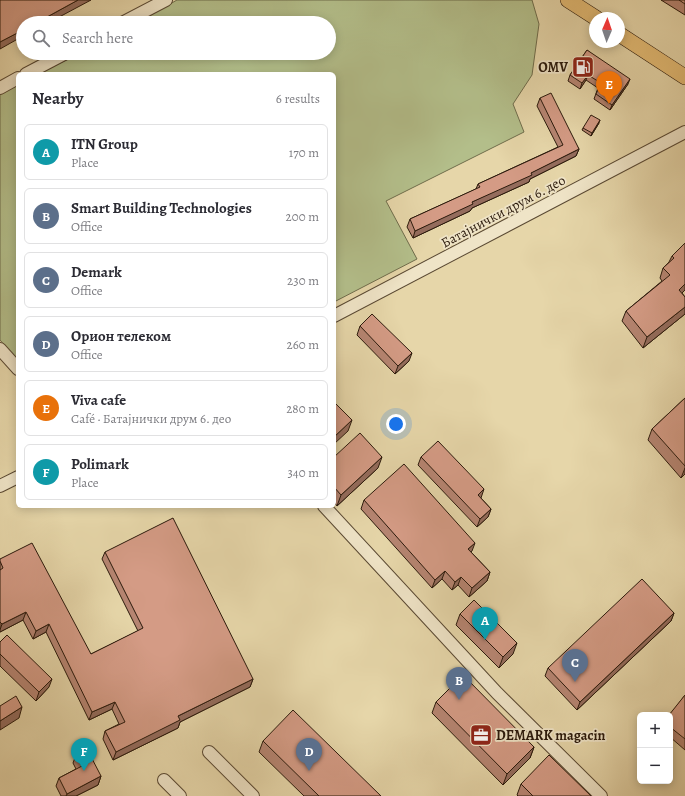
<!DOCTYPE html>
<meta charset="utf-8">
<style>
body{margin:0;font-family:Alegreya,serif;background:#f7f7f7;color:#2b2b33}
.controls{position:absolute;right:12px;bottom:12px;display:grid;overflow:hidden;border-radius:6px;box-shadow:0 2px 10px #0003}
.controls button{width:36px;height:36px;display:grid;place-items:center;padding:0;border:0;border-bottom:1px solid #e1e1e2;background:#fff;color:#2b2b33;font:20px sans-serif}
.compass{position:absolute;left:589px;top:12px;width:36px;height:36px;border-radius:50%;background:#fff;box-shadow:0 2px 10px #0003;rotate:2deg}
.you{position:absolute;left:396px;top:424px;width:14px;height:14px;margin:-10px;border:3px solid #fff;border-radius:50%;background:#1a73e8;box-shadow:0 0 0 6px #1a73e833}
.badge{display:grid;place-items:center;width:26px;height:26px;border-radius:50%;background:#8f2418;color:#fff;font-size:13px;font-weight:700}
.pin{position:absolute;translate:-50% -33px;filter:drop-shadow(0 1px 2px #0008)}
.pin::after{content:'';position:absolute;top:21px;width:14px;height:12px;background:inherit;clip-path:polygon(0 0,100% 0,50% 100%)}
.list{margin:0;padding:0;list-style:none}
h2{display:flex;justify-content:space-between;align-items:center;height:52px;margin:0;padding:0 16px;font-size:17px}
h2 small{font-size:13px;font-weight:400;color:#7c7c81}
.list li{display:grid;grid-template-columns:26px 1fr auto;gap:12px;align-items:center;box-sizing:border-box;height:56px;margin:0 8px 8px;padding:0 8px;border:1px solid #e1e1e2;border-radius:6px}
.list b{display:block;font-size:15px;white-space:nowrap}
.list p{margin:0;font-size:13px;white-space:nowrap;color:#7c7c81}
.list em{font-size:13px;font-style:normal;color:#7c7c81}
.icon{flex:none;width:22px;height:22px;fill:none;stroke:currentColor;stroke-width:2;stroke-linecap:round;stroke-linejoin:round}
.map{position:relative;flex:none;width:685px;height:796px;overflow:hidden}
.search{position:absolute;background:#fff;box-shadow:0 2px 10px #0003;left:16px;top:16px;width:320px;height:44px;display:flex;align-items:center;gap:10px;box-sizing:border-box;padding:0 14px;border-radius:22px;color:#7c7c81;font-size:15px}
.panel{position:absolute;background:#fff;box-shadow:0 2px 10px #0003;left:16px;top:72px;width:320px;height:436px;border-radius:6px}
.map>svg:first-child{display:block}
.green{fill:#b3be8a;stroke:#6f6c4b}
.lines{fill:none;stroke-linecap:round;stroke-linejoin:round}
.minor-casing{stroke:#5a4933;stroke-width:14}
.major-casing{stroke:#2b1a0c;stroke-width:16}
.minor{stroke:#efe4c7;stroke-width:12}
.major{stroke:#e3bb74;stroke-width:15}
.wall{fill:#b68572;stroke:#2b1a0c}
.shaded-wall{fill:#946c5d;stroke:#2b1a0c}
.building{fill:#d49b85;stroke:#2b1a0c}
.labels{text-anchor:middle;stroke-width:3.5;stroke-linejoin:round;paint-order:stroke}
.poi-label{font-size:14px;font-weight:bold;fill:#2b1a0c;stroke:#efe4c7;text-anchor:end}
.street-label{font-size:14px;fill:#2b1a0c;stroke:#efe4c7}
</style>
<div class="map">
<svg width="685" height="796" viewBox="0 0 685 796">
<rect width="100%" height="100%" fill="#e6d6a9"/>
<filter id="stains"><feTurbulence type="fractalNoise" baseFrequency=".005" numOctaves="4"/><feColorMatrix values="0 0 0 0 .2 0 0 0 0 .09 0 0 0 0 .02 0 0 0 .5 -.17"/></filter>
<radialGradient id="worn" r=".72"><stop offset=".6" stop-color="#630" stop-opacity="0"/><stop offset="1" stop-color="#630" stop-opacity=".3"/></radialGradient>
<!-- green -->
<path class="green" d="M177 0H532L539 24 532 75 513 104 524 132 386 201 417 259 334 302V74H39L80 53H329V23H137Z
M18 85V360L0 340V94Z"/>
<g class="lines">
<!-- minor casing -->
<g class="minor-casing">
<path id="minor" d="M122 23 166 0
M26 74 66 53
M0 88 18 78
M334 316 685 132
M0 349 18 369
M0 486 18 477
M324 506 497 693 601 796
M209 752 253 796
M164 780 180 796"/>
</g>
<!-- major casing -->
<g class="major-casing">
<path id="major" d="M568 0 596 18
M619 34 685 77"/>
</g>
<!-- minor -->
<use href="#minor" class="minor"/>
<!-- major -->
<use href="#major" class="major"/>
</g>
<!-- wall -->
<path class="wall" d="M661 0H685V15Z
M587 50 628 84 610 110 594 99 598 88 586 80 580 89 568 81 570 75Z
M540 98 579 149 576 156 530 179 529 182 472 208 470 211 413 238 407 227 410 219 476 189 478 184 558 147 537 106Z
M599 123 591 136 582 130 583 128Z
M685 243V290L682 293 685 297V314L643 348 622 321 626 311 662 281 660 278 663 268 669 262 672 256Z
M360 326 409 361 395 374 357 335Z
M685 398V474L681 478 648 440 652 429Z
M334 457 378 468 337 506 334 502Z
M421 457 481 498 491 509 488 517 477 527 418 465Z
M364 500 472 551 471 552 490 572 487 581 469 597 458 585 452 590 442 579 432 588 361 509Z
M105 552 253 679 250 687 180 722 178 728 113 760 103 739 105 731 119 724 112 709 89 720 46 632 33 639 23 620 0 632V559L91 654 138 631 102 559Z
M674 613 671 621 577 710 545 676 548 668Z
M460 614 513 654 499 668 456 625Z
M0 642 49 687 36 701 0 666Z
M685 695V750L670 737V715Z
M436 702 534 747 530 758 503 785 432 713Z
M263 741 381 796H304L259 752Z
M76 755 101 776 98 785 76 796H61L56 786 59 778 76 769 73 763Z
M521 784 591 796H518L517 795Z"/>
<!-- shaded-wall -->
<path class="shaded-wall" d="M78 0H91L48 23H36Z
M23 30V36L0 49V42Z
M588 75 586 80 580 89 582 83Z
M630 79 628 84 610 110 612 105Z
M600 120 599 123 591 136 592 133Z
M579 149 576 156 530 179 529 182 472 208 470 211 413 238 415 231 472 202Z
M685 284V290L675 300 679 290Z
M685 307V314L643 348 647 337Z
M412 353 409 361 395 374 398 366Z
M352 420 348 431 334 444V437Z
M382 457 378 468 337 506 341 495Z
M685 468V474L681 478Z
M484 489 481 498 475 504 478 495Z
M491 509 488 517 477 527 480 519Z
M475 543 472 551 466 557 468 549Z
M445 571 442 579 432 588 435 580Z
M490 572 487 581 469 597 472 588Z
M461 577 458 585 452 590 455 582Z
M26 612 23 620 0 632V630L2 624Z
M674 613 671 621 577 710 580 702Z
M49 624 46 632 33 639 36 631Z
M517 643 513 654 499 668 503 657Z
M52 679 49 687 36 701 39 692Z
M253 679 250 687 180 722 178 728 113 760 116 752 178 716Z
M115 702 112 709 89 720 92 712Z
M22 707 19 718 0 730V721Z
M534 747 530 758 503 785 507 774Z
M101 776 98 785 76 796H66L67 794Z"/>
<!-- building -->
<path class="building" d="M0 0H78L36 23H23V30L0 42Z
M679 0H685V4Z
M587 50 630 79 612 105 596 94 601 83 588 75 582 83 570 75Z
M551 93 579 149 531 173 532 175 472 202 473 204 415 231 410 219 480 187 478 184 563 145 540 98Z
M591 115 600 120 592 133 583 128Z
M685 243V284L679 290 685 297V307L647 337 626 311 670 275 663 268 674 258 672 256Z
M372 314 412 353 398 366 360 326Z
M685 398V466L652 429Z
M334 402 352 420 334 437Z
M360 433 382 457 341 495 334 487V457Z
M438 441 484 489 478 495 491 509 480 519 421 457Z
M404 464 475 543 468 549 490 572 472 588 461 577 455 582 445 571 435 580 364 500Z
M173 518 253 679 178 716 180 720 116 752 105 731 125 722 115 702 92 712 49 624 36 631 26 612 2 624 0 622V570L3 568 0 561V559L32 543 91 654 143 628 105 552Z
M642 579 674 613 580 702 548 668Z
M474 600 517 643 503 657 460 614Z
M7 635 52 679 39 692 0 654V642Z
M463 675 534 747 507 774 436 702Z
M685 695V739L670 727V715H669Z
M16 696 22 707 0 721V706Z
M293 710 381 796H319L263 741Z
M87 749 101 776 67 794 59 778 82 766 76 755Z
M549 755 591 796H533L521 784Z"/>
<!-- icons -->
<defs>
<g id="fuel-square" transform="scale(1.15)"><rect x="-9" y="-9" width="18" height="18" rx="4" fill="#8f2418" stroke="#efe4c7"/><path d="M-5.5-6h7V0h2V4h1.3V-2.5L3-4.5l.8-.8L6-3V5H2.5V1h-1V6h-7ZM-4.2-4.7v3.2H.2V-4.7Z" fill="#fff"/></g>
<g id="office-square" transform="scale(1.15)"><rect x="-9" y="-9" width="18" height="18" rx="4" fill="#8f2418" stroke="#efe4c7"/><path d="M-6-3h4V-5.5h4V-3h4V5H-6ZM-1-4.5V-3h2v-1.5ZM-6 0V1H6V0Z" fill="#fff"/></g>
</defs>
<g fill-rule="evenodd">
<use href="#fuel-square" x="583" y="67"/>
<use href="#office-square" x="481" y="735"/>
</g>
<g class="labels">
<!-- poi labels -->
<g class="poi-label">
<text x="568" y="72">OMV</text>
<text x="496" y="740" text-anchor="start">DEMARK magacin</text>
</g>
<!-- street labels -->
<g class="street-label">
<text transform="translate(503 211) rotate(-28)" y="5">Батајнички друм 6. део</text>
</g>
</g>
<rect width="100%" height="100%" filter="url(#stains)"/>
<rect width="100%" height="100%" fill="url(#worn)"/>
</svg>
<div class="controls">
<button>+</button>
<button>−</button>
</div>
<svg class="compass" viewBox="-18 -18 36 36"><path d="M0-13l5 13h-10z" fill="#e53935"/><path d="M0 13l5-13h-10z" fill="#7c7c81"/></svg>
<div class="you"></div>
<div class="pin badge" style="left:485px;top:640px;background:#0f9aa8">A</div>
<div class="pin badge" style="left:459px;top:700px;background:#5c6f8a">B</div>
<div class="pin badge" style="left:575px;top:682px;background:#5c6f8a">C</div>
<div class="pin badge" style="left:309px;top:771px;background:#5c6f8a">D</div>
<div class="pin badge" style="left:609px;top:104px;background:#e8710a">E</div>
<div class="pin badge" style="left:84px;top:771px;background:#0f9aa8">F</div>
<div class="search"><svg class="icon" aria-label="search" viewBox="0 0 24 24"><circle cx="10" cy="10" r="6"/><path d="M15 15l6 6"/></svg>Search here</div>
<section class="panel">
<h2>Nearby<small>6 results</small></h2>
<ul class="list">
<li><span class="badge" style="background:#0f9aa8">A</span><div><b>ITN Group</b><p>Place</p></div><em>170 m</em></li>
<li><span class="badge" style="background:#5c6f8a">B</span><div><b>Smart Building Technologies</b><p>Office</p></div><em>200 m</em></li>
<li><span class="badge" style="background:#5c6f8a">C</span><div><b>Demark</b><p>Office</p></div><em>230 m</em></li>
<li><span class="badge" style="background:#5c6f8a">D</span><div><b>Орион телеком</b><p>Office</p></div><em>260 m</em></li>
<li><span class="badge" style="background:#e8710a">E</span><div><b>Viva cafe</b><p>Café · Батајнички друм 6. део</p></div><em>280 m</em></li>
<li><span class="badge" style="background:#0f9aa8">F</span><div><b>Polimark</b><p>Place</p></div><em>340 m</em></li>
</ul>
</section>
</div>
